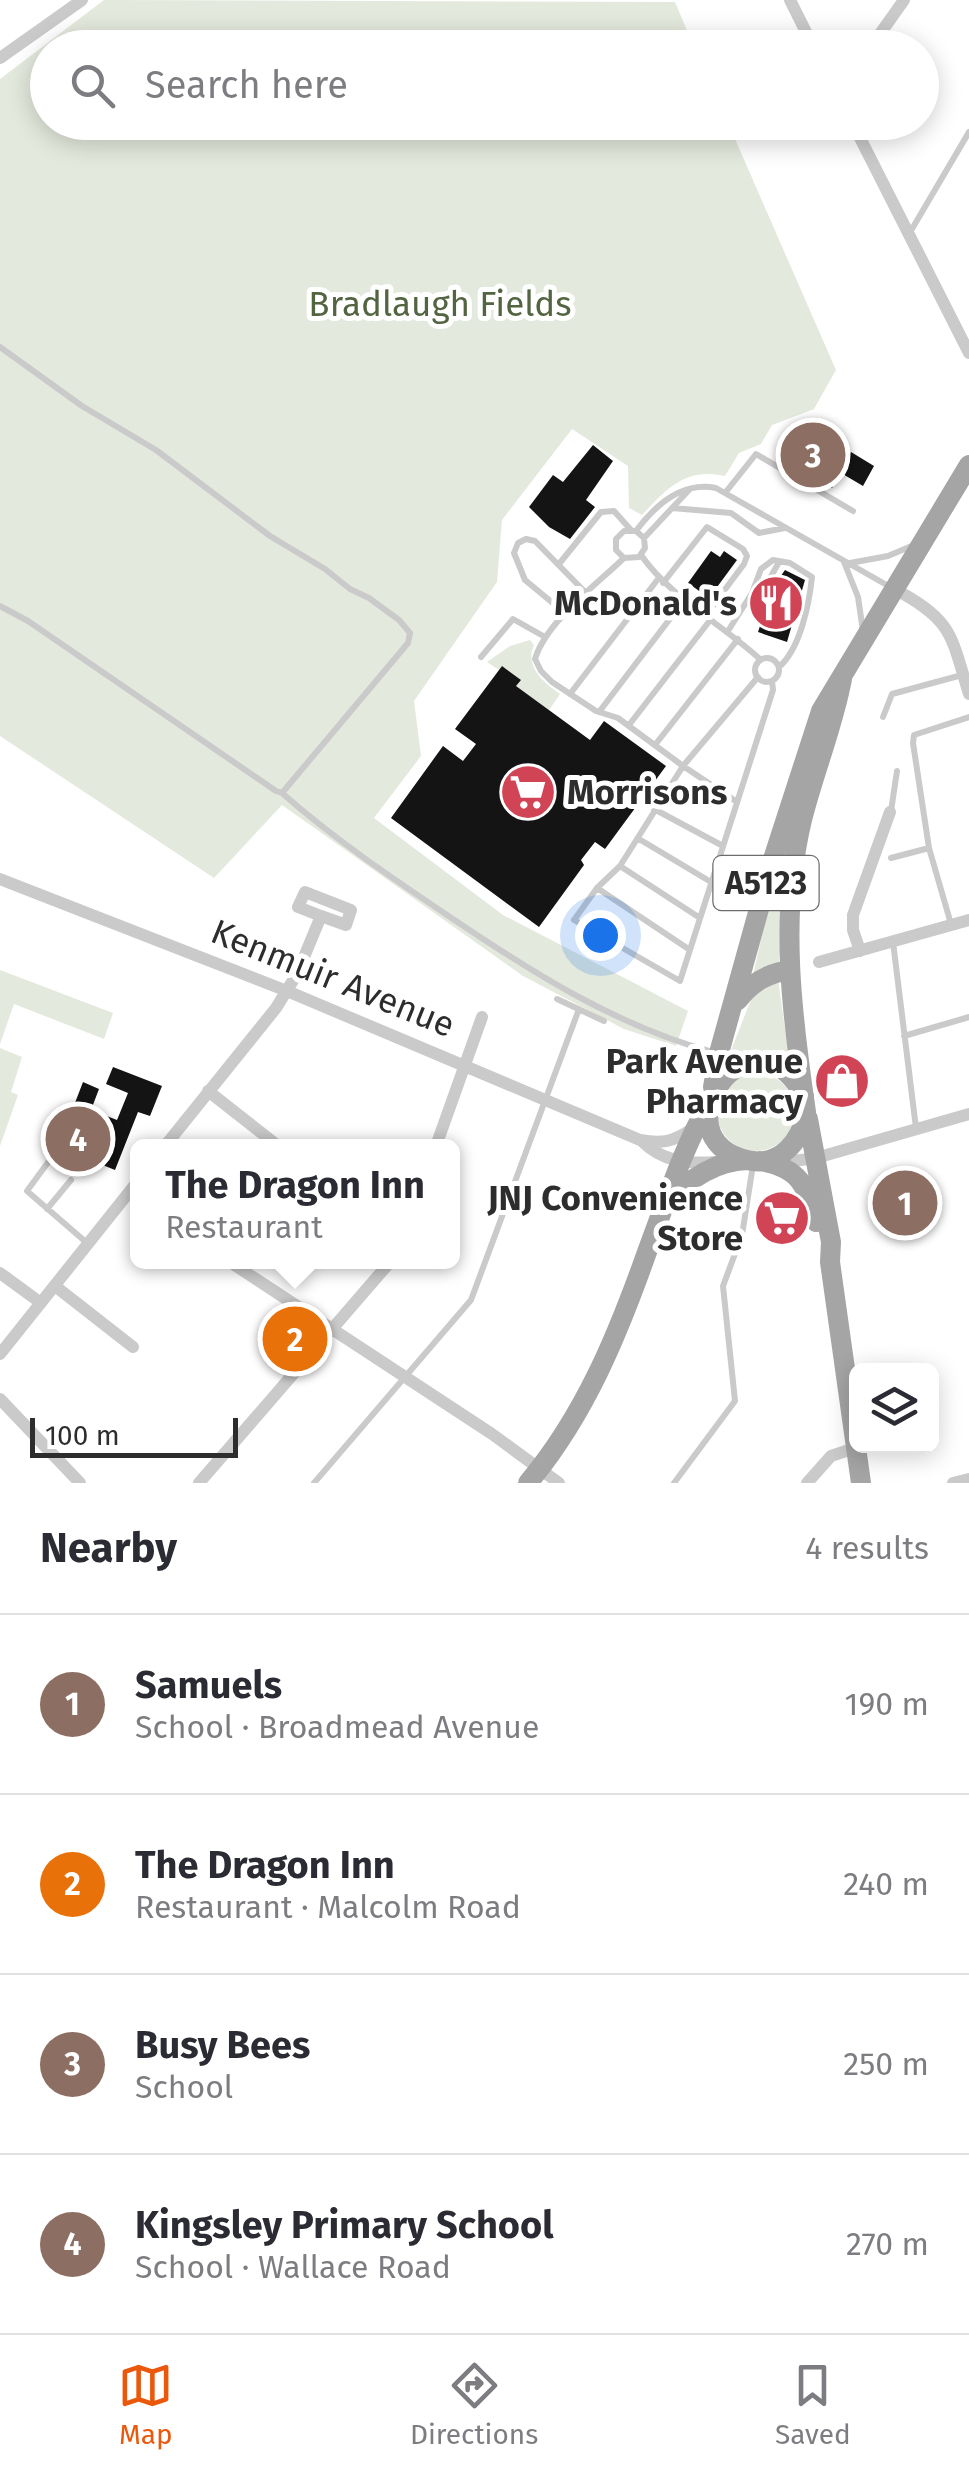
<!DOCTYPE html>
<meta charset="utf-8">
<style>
body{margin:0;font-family:"Fira Sans",sans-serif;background:#f2f2f3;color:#2b2b33}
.controls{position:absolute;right:30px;bottom:30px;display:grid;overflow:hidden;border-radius:15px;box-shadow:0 5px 25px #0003}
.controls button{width:90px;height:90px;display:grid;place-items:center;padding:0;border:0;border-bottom:2px solid #e1e1e2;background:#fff;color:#2b2b33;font:50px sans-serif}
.scale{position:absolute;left:30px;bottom:25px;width:208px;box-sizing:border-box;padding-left:10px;border:5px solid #2d2d2d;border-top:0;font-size:28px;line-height:35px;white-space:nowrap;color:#2d2d2d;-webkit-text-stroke:8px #fff;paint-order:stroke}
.you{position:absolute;left:600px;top:935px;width:35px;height:35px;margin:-25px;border:8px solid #fff;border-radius:50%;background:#1a73e8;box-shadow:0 0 0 15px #1a73e833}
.badge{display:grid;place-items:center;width:65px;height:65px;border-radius:50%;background:#ea580c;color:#fff;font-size:32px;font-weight:700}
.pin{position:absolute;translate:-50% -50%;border:5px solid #fff;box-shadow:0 2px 10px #0006}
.popup{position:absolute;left:130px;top:1139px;width:330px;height:130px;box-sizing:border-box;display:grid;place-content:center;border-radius:15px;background:#fff;filter:drop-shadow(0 2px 8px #0005);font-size:32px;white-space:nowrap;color:#7c7c81}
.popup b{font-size:38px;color:#2b2b33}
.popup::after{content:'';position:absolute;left:50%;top:100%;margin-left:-20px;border:20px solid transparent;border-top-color:#fff}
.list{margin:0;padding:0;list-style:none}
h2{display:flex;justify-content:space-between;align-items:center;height:130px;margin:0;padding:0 40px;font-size:42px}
h2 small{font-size:32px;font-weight:400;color:#7c7c81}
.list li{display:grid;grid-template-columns:65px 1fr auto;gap:30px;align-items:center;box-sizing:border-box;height:180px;padding:0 40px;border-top:2px solid #e1e1e2}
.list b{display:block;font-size:38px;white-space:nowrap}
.list p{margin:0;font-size:32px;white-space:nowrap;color:#7c7c81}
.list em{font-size:32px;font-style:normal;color:#7c7c81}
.icon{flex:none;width:55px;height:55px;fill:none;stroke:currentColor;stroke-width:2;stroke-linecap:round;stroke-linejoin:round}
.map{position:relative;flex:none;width:969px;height:1483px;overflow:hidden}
.search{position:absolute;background:#fff;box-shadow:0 5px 25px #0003;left:30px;right:30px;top:30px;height:110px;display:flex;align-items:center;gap:25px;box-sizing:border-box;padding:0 35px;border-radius:55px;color:#7c7c81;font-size:38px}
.sheet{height:850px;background:#fff}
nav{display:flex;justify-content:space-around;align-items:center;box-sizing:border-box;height:140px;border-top:2px solid #e1e1e2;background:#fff;font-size:28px;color:#7c7c81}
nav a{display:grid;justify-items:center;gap:5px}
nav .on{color:#ea580c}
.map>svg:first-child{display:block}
.green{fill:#e4e9dd}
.building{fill:#141414}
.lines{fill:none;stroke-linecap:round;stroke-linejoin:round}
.service{stroke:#cacaca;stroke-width:6}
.minor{stroke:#cacaca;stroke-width:12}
.primary{stroke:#a5a5a5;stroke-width:20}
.labels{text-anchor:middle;stroke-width:10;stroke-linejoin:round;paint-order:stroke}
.shield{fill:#fff;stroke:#6c6c6c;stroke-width:2.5}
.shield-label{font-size:32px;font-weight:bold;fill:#2d2d2d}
.park-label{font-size:35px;fill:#526440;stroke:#fff}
.poi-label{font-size:35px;font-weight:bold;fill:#2d2d2d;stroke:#fff;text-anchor:end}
.street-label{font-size:35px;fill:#2d2d2d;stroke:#fff}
</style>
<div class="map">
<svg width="969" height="1483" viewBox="0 0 969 1483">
<rect width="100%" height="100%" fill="#fff"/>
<!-- green -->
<path class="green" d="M104 0 675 2 694 47 48 48V122L728 123 836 370 814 409 772 425 761 444 739 453 725 476C686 467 667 488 642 515L629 508 628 466 572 429 502 520 497 582 414 701 421 756 374 818 503 915 688 1011 676 1046 624 1029 523 976 282 805 214 878 0 736V79Z
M530 640 534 645C524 666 544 683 560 694L549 710 516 686 520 679 502 666 499 670 487 662 510 646Z
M779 860 787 862 779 965 753 975Z
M0 970 113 1013 104 1039 14 1004 0 1044Z
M778 979 790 1065 731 1062 728 1058 754 992Z
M0 1048 22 1057 11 1092 18 1095 0 1146Z
M717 1112a39 39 0 1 1 78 0a39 39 0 1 1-78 0Z"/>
<!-- building -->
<path class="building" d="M795 423 849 456 851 452 874 466 863 486 841 473 832 488 777 454Z
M593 445 613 461 586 500 595 507 570 539 549 527 529 507 553 475 563 482Z
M711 551 720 557 724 551 737 560 709 598 688 583Z
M785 570 805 580 787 642 758 632 773 587Z
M502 666 521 680 516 686 590 740 604 721 666 766 605 849 595 842 581 860 584 865 539 927 391 818 443 746 463 761 476 744 455 729Z
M113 1067 162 1086 150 1116 138 1112 115 1170 58 1147 83 1082 99 1089 91 1110 117 1120 128 1093 106 1084Z"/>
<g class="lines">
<!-- service -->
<path class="service" d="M909 234 969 132
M0 347 82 406 156 450 270 536 325 569 350 589 369 598 399 620 410 633 408 643 282 793
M725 493 756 454 853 511
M672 508 731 513 759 533 785 528
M636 531C656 504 682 481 716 488L892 588
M644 538 636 531H624L616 539V550L624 558 639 557 645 548 644 538 689 490
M641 555C671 598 722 624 761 660
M624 558C596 585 546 622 535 659L541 671 552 682 596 711 618 718 683 766 758 677
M844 562 858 597 863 631
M850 563 888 556 914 545
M559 564 601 512 614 511 631 530
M663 583 707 527 743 549 747 556 744 564 706 615
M752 593 761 569 773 560 790 563 812 577C809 605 800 649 779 667
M0 606 28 621 276 791 282 793C334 839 392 878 450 917 533 973 618 1027 716 1053
M566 614 525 580 514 553 518 543 526 539 535 541 587 594
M728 631 752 593 764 589 779 562
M481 657 513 619 545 637
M755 670a12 12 0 1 1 24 0a12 12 0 1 1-24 0Z
M570 694 658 579
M599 712 685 599
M883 717 892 694 962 675
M629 725 711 619
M655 745 738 639
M737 802 683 766 620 866 597 888 574 920 680 981 773 690 772 681
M654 809 723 846
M891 811 897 771
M639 839 711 882
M891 858 929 848
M620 866 700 918
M597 888 690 950
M951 924 929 848 913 743 914 735 969 717
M893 942 916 1128
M557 999 604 1021
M904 1036 969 1017
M49 1161 27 1191 87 1243
M47 1209 71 1180
M314 1483 471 1300 579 1009
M674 1483 735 1401 723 1286 742 1235 753 1165"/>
<!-- minor -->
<path class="minor" d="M790 0 814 48
M870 48 904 0
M0 58 82 0
M852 122 969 353
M893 588C953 621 950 632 969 694
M0 879 287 991 640 1140C662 1144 673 1142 692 1129
M860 951 853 930V915L890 812
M819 962 969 920
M208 1091 278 1146
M642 1141C662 1162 689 1164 716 1162
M165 1146 276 1008 297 974 321 916 298 907 305 892 351 910 346 925 321 916
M436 1146 482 1017
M778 1163 816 1158 969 1114
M230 1262 492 1434 559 1483
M0 1273 41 1303
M55 1286 133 1347
M0 1354 138 1181
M0 1399 80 1483
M199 1483 390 1262
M807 1483 831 1456 855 1448
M953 1483 969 1479"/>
<!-- primary -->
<path class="primary" d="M738 1000C752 982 768 973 790 970
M713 1087 719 1053 772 862 821 711 969 465
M804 1096C751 998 654 1137 747 1160 780 1168 802 1140 806 1112 792 1017 779 915 802 820 814 772 833 727 842 679
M808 1119 831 1242 830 1262 861 1483
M760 1161C801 1168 806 1186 816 1222
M670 1201C689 1178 717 1161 747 1160
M528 1483C585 1415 618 1334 647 1252 666 1202 682 1150 709 1103"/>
</g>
<!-- icons -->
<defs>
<g id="restaurant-disc" transform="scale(2.875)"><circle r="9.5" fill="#d04455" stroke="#fff"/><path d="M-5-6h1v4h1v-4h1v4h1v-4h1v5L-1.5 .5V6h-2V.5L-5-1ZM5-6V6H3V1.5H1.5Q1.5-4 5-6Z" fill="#fff"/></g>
<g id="supermarket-disc" transform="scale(2.875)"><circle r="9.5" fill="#d04455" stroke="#fff"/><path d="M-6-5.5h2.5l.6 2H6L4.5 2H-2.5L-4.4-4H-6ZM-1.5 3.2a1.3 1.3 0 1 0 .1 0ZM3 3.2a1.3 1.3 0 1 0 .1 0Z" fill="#fff"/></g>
<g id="shop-disc" transform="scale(2.875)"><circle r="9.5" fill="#d04455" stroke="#fff"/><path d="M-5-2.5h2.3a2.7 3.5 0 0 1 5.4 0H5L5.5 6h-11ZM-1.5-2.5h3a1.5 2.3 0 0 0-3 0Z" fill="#fff"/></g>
</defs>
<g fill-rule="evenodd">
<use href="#restaurant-disc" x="776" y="603"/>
<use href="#supermarket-disc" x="528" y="792"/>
<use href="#shop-disc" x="842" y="1081"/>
<use href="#supermarket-disc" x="782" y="1218"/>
</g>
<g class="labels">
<!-- shield labels -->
<rect class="shield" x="713.5" y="856" width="105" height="54" rx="8"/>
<g class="shield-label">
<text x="766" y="894">A5123</text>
</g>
<!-- park labels -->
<g class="park-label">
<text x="440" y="316">Bradlaugh Fields</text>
</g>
<!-- poi labels -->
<g class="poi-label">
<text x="737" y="615">McDonald's</text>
<text x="567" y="804" text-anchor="start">Morrisons</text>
<text x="803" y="1073">Park Avenue<tspan x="803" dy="40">Pharmacy</tspan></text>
<text x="743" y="1210">JNJ Convenience<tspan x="743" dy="40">Store</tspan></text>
</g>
<!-- street labels -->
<g class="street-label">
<text transform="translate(333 978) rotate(22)" y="12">Kenmuir Avenue</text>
</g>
</g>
</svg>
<div class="controls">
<button><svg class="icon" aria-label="layers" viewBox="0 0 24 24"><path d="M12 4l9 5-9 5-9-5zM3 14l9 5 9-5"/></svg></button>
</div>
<div class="scale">100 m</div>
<div class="you"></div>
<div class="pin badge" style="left:905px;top:1203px;background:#8d6e63">1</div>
<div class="pin badge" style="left:295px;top:1339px;background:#e8710a">2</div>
<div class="popup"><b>The Dragon Inn</b>Restaurant</div>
<div class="pin badge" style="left:813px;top:455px;background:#8d6e63">3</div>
<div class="pin badge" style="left:78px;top:1139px;background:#8d6e63">4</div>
<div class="search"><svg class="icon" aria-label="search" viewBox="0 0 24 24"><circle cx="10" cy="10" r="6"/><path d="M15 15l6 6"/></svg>Search here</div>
</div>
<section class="sheet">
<h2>Nearby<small>4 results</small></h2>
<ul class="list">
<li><span class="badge" style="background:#8d6e63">1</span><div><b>Samuels</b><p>School · Broadmead Avenue</p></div><em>190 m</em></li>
<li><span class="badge" style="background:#e8710a">2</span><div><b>The Dragon Inn</b><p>Restaurant · Malcolm Road</p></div><em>240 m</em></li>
<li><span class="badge" style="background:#8d6e63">3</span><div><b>Busy Bees</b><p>School</p></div><em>250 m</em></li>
<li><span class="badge" style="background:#8d6e63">4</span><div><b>Kingsley Primary School</b><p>School · Wallace Road</p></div><em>270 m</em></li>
</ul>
</section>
<nav>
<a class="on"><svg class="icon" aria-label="map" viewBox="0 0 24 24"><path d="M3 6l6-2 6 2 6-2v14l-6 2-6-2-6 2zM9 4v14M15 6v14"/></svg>Map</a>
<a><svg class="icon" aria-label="directions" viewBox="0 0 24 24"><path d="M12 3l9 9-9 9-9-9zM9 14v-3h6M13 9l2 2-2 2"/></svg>Directions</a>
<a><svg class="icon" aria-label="saved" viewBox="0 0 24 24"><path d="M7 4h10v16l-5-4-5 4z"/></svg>Saved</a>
</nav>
